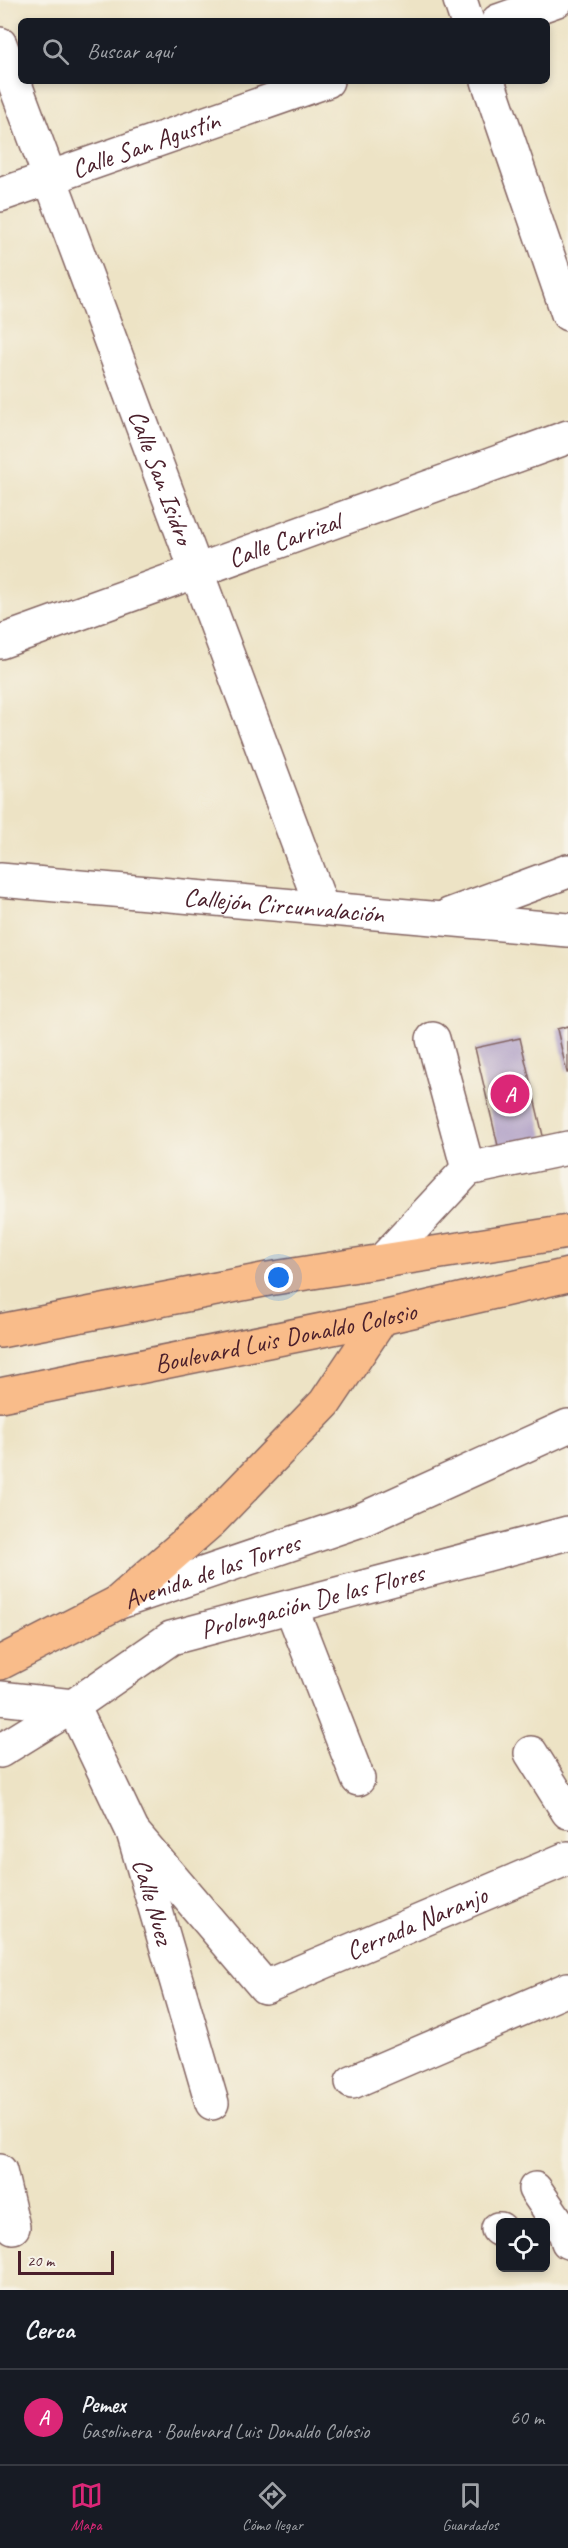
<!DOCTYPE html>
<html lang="es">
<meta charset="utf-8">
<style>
body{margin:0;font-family:Caveat,sans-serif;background:#20242c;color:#f1f3f6}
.controls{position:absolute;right:18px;bottom:18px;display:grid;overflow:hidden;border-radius:9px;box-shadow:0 3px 9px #0003}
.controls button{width:54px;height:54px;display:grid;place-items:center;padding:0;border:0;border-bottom:2px solid #363941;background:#171b24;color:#f1f3f6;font:30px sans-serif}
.scale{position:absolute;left:18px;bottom:15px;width:96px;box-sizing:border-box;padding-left:6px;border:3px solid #4a1f2b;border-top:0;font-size:16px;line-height:21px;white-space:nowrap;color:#4a1f2b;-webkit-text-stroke:4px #f7f3e8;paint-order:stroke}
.you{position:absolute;left:279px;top:1278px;width:21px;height:21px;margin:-15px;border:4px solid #fff;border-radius:50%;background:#1a73e8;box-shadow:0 0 0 9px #1a73e833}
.badge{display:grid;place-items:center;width:39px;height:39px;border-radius:50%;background:#db2777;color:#fff;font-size:20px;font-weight:700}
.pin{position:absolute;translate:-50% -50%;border:3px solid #fff;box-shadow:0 2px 6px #0006}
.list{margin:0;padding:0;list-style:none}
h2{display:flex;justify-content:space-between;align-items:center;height:78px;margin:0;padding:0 24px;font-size:26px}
h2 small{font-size:20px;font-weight:400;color:#9ea1a6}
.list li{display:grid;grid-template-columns:39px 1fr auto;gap:18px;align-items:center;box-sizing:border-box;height:96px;padding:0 24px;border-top:2px solid #363941}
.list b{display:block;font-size:22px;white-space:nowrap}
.list p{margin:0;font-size:20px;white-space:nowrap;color:#9ea1a6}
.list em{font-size:20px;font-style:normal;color:#9ea1a6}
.icon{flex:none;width:33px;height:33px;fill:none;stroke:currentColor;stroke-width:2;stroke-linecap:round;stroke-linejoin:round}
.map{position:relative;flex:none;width:568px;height:2290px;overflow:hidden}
.search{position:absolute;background:#171b24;box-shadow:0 3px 9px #0003;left:18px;right:18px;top:18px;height:66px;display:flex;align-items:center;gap:15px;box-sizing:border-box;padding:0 21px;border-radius:9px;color:#9ea1a6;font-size:22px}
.sheet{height:174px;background:#171b24}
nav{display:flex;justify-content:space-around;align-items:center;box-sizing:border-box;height:84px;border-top:2px solid #363941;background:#171b24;font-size:16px;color:#9ea1a6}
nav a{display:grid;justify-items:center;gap:3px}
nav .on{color:#db2777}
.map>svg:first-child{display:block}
.building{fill:#ad9dc5}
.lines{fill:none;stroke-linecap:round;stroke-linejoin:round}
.minor-casing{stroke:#836461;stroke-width:36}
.major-casing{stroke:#836461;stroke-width:36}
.highway-casing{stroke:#836461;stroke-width:36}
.minor{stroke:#fff;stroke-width:33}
.major{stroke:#f9bc8a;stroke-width:33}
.highway{stroke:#f9bc8a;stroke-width:33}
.labels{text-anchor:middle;stroke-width:4.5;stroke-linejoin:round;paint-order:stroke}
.street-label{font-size:26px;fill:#4a1f2b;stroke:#f7f3e8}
</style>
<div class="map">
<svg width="568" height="2290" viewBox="0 0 568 2290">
<rect width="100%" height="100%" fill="#f7f3e8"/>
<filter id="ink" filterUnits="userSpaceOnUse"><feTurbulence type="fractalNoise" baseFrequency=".0167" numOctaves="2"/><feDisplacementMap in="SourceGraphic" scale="12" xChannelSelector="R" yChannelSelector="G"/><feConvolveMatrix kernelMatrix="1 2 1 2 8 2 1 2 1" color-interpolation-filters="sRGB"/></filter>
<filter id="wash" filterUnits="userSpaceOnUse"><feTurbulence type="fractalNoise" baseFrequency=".008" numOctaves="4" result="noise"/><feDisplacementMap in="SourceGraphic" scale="24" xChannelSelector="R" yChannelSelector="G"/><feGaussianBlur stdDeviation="1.35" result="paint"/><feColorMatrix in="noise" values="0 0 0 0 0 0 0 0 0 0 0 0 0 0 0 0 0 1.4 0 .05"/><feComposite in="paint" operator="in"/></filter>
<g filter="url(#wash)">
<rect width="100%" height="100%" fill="#ede3c5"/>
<g id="blocks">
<!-- building -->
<path class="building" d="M568 1026V1073H567L557 1029Z
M520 1038 544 1140 499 1150 475 1048Z"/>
</g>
</g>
<g filter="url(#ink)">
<use href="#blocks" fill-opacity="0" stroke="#836461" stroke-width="1.5"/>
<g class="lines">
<!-- minor casing -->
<g class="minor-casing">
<g id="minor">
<path d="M460 0 467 21"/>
<path d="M498 21 557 0"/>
<path id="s1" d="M0 44 322 908"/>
<path d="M488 81 568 314"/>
<path id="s2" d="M0 195 327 81"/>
<path id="s3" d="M0 642 568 437"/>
<path id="s4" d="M0 880 568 930"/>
<path d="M449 915 568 871"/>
<path d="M433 1039 468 1169"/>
<path d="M382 1261 468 1169 568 1148"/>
<path id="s5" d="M117 1603 361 1520 568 1426"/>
<path d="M291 1607 358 1779"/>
<path d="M0 1698 73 1706"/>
<path id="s6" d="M73 1706 133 1832 212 2103"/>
<path id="s7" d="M0 1751 73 1706 171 1638 568 1533"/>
<path d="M531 1753 568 1812"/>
<path id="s8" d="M133 1832 265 1987 568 1858"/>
<path d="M352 2082 568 1989"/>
<path d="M0 2171 13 2227"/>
<path d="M535 2189 565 2233 568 2242"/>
<path d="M498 2229H500"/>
</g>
</g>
<!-- major casing -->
<g class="major-casing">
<path id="major" d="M0 1663 117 1603 211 1521 325 1403 382 1318"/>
</g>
<!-- highway casing -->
<g class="highway-casing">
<g id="highway">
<path d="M0 1331 268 1279 568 1232"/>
<path id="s9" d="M0 1395 382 1318 568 1275"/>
</g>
</g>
<!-- minor -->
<use href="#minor" class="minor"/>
<!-- major -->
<use href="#major" class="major"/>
<!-- highway -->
<use href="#highway" class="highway"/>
</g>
</g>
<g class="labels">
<!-- street labels -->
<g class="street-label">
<text dy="9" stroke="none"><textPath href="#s2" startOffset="154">Calle San Agustín</textPath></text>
<text dy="9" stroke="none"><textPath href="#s1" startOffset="462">Calle San Isidro</textPath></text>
<text dy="9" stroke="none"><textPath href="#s3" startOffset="302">Calle Carrizal</textPath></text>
<text dy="9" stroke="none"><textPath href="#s4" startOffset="285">Callejón Circunvalación</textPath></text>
<text dy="9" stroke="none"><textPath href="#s9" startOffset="291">Boulevard Luis Donaldo Colosio</textPath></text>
<text dy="9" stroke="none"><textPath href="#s5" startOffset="100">Avenida de las Torres</textPath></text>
<text dy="9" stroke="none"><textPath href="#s7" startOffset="351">Prolongación De las Flores</textPath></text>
<text dy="9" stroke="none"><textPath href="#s6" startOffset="212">Calle Nuez</textPath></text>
<text dy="9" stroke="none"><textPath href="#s8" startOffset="368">Cerrada Naranjo</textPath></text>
</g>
</g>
</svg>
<div class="controls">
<button><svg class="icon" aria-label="locate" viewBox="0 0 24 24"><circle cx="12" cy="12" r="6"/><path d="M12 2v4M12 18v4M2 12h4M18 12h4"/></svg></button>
</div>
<div class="scale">20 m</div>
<div class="you"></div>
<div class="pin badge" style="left:510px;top:1094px">A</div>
<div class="search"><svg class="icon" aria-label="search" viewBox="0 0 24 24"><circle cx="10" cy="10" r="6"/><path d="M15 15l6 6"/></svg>Buscar aquí</div>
</div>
<section class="sheet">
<h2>Cerca<small></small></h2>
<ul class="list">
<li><span class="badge">A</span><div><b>Pemex</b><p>Gasolinera · Boulevard Luis Donaldo Colosio</p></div><em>60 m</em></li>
</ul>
</section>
<nav>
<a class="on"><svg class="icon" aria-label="map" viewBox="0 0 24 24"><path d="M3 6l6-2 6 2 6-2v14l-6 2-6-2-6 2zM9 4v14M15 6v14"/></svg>Mapa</a>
<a><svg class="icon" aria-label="directions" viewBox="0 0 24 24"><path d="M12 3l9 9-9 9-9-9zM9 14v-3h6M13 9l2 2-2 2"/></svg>Cómo llegar</a>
<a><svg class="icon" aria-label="saved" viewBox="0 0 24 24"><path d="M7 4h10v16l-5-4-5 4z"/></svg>Guardados</a>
</nav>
